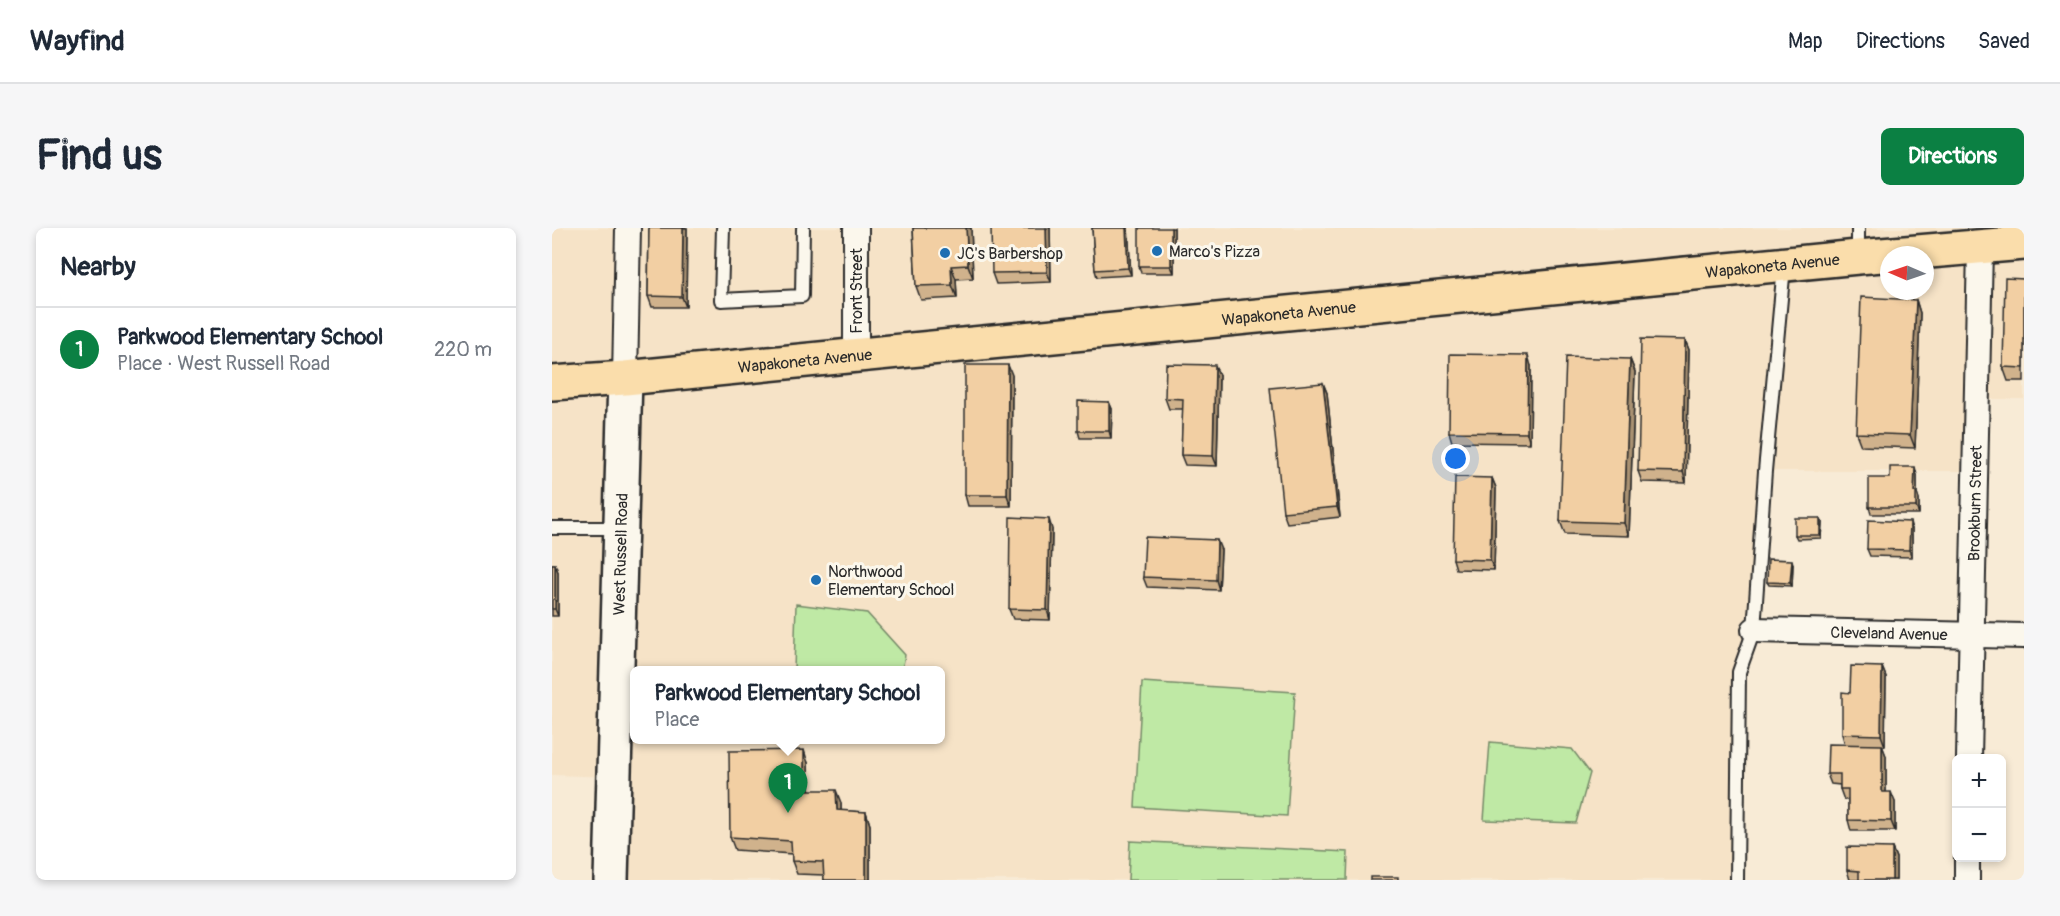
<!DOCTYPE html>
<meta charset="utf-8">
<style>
body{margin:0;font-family:Pangolin,sans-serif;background:#f6f6f7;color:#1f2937}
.controls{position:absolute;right:18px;bottom:18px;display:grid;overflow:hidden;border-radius:9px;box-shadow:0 3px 9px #0003}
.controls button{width:54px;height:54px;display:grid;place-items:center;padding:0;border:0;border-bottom:2px solid #e0e1e3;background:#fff;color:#1f2937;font:30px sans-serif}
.compass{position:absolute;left:1328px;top:18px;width:54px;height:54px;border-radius:50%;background:#fff;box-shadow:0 3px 9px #0003;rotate:272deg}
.you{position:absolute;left:904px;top:231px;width:21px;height:21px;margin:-15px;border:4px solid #fff;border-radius:50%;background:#1a73e8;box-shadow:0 0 0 9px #1a73e833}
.badge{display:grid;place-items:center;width:39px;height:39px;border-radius:50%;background:#0b8043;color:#fff;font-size:20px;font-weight:700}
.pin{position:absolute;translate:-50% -50px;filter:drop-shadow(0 2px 3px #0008)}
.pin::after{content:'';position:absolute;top:32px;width:21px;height:18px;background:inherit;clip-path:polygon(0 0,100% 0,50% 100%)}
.popup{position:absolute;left:78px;top:438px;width:315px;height:78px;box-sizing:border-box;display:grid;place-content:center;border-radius:9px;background:#fff;filter:drop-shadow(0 2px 4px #0005);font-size:20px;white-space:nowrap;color:#747a83}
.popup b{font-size:22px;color:#1f2937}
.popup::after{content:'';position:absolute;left:50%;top:100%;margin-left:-12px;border:12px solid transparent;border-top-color:#fff}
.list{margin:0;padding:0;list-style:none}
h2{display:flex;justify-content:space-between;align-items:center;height:78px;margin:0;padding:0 24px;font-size:26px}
h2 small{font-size:20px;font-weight:400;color:#747a83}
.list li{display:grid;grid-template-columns:39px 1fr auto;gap:18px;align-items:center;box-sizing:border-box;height:84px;padding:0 24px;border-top:2px solid #e0e1e3}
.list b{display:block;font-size:22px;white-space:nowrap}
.list p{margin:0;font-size:20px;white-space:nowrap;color:#747a83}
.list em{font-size:20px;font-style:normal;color:#747a83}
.map{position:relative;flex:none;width:1472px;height:652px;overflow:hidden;border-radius:9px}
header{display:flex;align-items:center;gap:36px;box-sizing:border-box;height:84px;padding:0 30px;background:#fff;border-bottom:2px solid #e0e1e3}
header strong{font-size:28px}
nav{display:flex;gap:33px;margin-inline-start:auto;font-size:21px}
.intro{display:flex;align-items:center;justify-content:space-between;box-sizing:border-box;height:144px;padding:0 36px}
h1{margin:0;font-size:42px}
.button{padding:15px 27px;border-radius:9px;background:#0b8043;color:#fff;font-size:21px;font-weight:700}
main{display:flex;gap:36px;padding:0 36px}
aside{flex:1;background:#fff;border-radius:9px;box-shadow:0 3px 9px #0003}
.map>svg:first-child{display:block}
.built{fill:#f6e3c7;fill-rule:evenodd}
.green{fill:#bfe9a5;stroke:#758a68;stroke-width:1.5}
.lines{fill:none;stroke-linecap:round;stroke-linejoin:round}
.lane-casing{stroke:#2b2b2b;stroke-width:16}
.street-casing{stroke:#2b2b2b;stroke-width:28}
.secondary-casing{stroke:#2b2b2b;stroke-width:38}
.primary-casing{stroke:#2b2b2b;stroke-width:38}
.lane{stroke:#fbf7ec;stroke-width:12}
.street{stroke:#fbf7ec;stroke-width:24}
.secondary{stroke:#fbf7ec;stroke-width:33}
.primary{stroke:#faddab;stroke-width:33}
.wall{fill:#d0b28c;stroke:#2b2b2b;stroke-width:1.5}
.shaded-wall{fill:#a99172;stroke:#2b2b2b;stroke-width:1.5}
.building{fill:#f2cfa3;stroke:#2b2b2b;stroke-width:1.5}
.poi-dot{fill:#1f6fb2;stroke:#fbf7ec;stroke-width:2}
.labels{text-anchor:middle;stroke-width:6;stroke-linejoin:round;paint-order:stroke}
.poi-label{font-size:16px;fill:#2b2b2b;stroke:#fbf7ec;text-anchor:start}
.street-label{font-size:16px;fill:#2b2b2b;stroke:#fbf7ec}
</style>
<header>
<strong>Wayfind</strong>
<nav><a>Map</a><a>Directions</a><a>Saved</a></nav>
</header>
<div class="intro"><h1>Find us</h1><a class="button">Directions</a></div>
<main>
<aside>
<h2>Nearby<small></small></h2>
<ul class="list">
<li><span class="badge">1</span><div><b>Parkwood Elementary School</b><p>Place · West Russell Road</p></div><em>220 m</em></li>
</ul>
</aside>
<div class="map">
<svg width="1472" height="652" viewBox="0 0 1472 652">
<rect width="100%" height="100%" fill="#f8ebd6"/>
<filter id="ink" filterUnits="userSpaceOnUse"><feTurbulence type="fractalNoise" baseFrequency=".0167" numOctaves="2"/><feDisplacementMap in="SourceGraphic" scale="12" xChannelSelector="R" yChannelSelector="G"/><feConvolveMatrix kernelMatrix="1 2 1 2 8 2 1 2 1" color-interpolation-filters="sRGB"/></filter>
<g filter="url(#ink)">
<!-- built -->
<path class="built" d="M0 0H1409L1408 20 1472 15V171H1425L1423 243H1213L1202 402 1187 444 1185 652H59L62 549 0 547ZM1337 27H1373V63H1337ZM83 442H389V512H83Z"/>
<!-- green -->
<path class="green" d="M244 376 315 385 353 427 350 442H242Z
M590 454 743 464 735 588 583 579Z
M938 514 1020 521 1038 545 1024 595 932 592Z
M578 613 796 624 795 652H576Z"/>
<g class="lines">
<!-- lane casing -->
<g class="lane-casing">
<path id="lane" d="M171 0 169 72 250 68 251 0
M1306 28V0
M0 300H68
M1185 652 1187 444 1202 402 1213 243 1232 38"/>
</g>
<!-- street casing -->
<g class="street-casing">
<g id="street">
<path d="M304 126V0"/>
<path d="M73 150 76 0"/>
<path id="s1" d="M1202 402 1472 408"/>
<path id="s2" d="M1417 530 1428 20"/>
<path d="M1415 652V630"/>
</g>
</g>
<!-- secondary casing -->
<g class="secondary-casing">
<g id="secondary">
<path id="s3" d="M59 652 73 150"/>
</g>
</g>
<!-- primary casing -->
<g class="primary-casing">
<g id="primary">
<path id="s4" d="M0 155 73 150 1306 29 1472 15"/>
</g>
</g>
<!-- lane -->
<use href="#lane" class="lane"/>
<!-- street -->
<use href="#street" class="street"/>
<!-- secondary -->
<use href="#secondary" class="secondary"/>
<!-- primary -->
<use href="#primary" class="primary"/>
</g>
<!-- wall -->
<path class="wall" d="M97 0H135L134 79H100L96 68Z
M361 0H419L421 50 404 51 405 70 369 72 364 58Z
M498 0 499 54 444 56 440 45Z
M540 0H576L579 47 545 49 543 42Z
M622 0V45H589L587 38Z
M1472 51V153H1456L1451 139Z
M1364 72 1368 85 1363 220 1309 218 1304 205Z
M1133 112 1137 122 1134 255 1090 254 1086 243Z
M1078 131 1083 144 1077 308 1013 306 1008 293Z
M979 138 978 215 900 214 897 204Z
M460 147 459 278H416L413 267Z
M667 147 665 238 633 237 629 227 631 181H617L613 170Z
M771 155 775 165 788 289 735 295 731 284Z
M557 174 560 181 559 210H528L526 203Z
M1365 247V265L1367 271V286H1319L1317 279 1338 250Z
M940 250 944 260 942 342 904 341 901 331Z
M1268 290 1270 294 1269 310 1245 311 1243 307Z
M500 301 498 392 461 391 457 381Z
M1360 301V329L1318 328 1315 321Z
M669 322 667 362 595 359 591 349Z
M0 336H3L6 344V388H0Z
M1241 336 1240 358 1217 357 1215 354Z
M1330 439 1334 449 1333 518H1330L1334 528V564L1343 574V603H1299L1296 592V572H1292L1288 561V557L1279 556 1275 546 1293 517 1290 506Z
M256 535 257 562 289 575V583L314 584 318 597V652H272V647L245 646 240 633V626L183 622 178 609Z
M1340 620 1344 630V652H1298L1295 642Z"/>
<!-- shaded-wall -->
<path class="shaded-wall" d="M131 0H135L134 79 130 69Z
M414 0H419L421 50 416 37Z
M494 0H498L499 54 495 44Z
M574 0H576L579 47 576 40Z
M619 0H622V45L619 38Z
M399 38 404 51 405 70 400 57Z
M1364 72 1368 85 1363 220 1358 207Z
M1133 112 1137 122 1134 255 1131 244Z
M976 127 979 138 978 215 975 205Z
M1078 131 1083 144 1077 308 1072 295Z
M456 137 460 147 459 278 455 267Z
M663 137 667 147 665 238 661 228Z
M771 155 775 165 788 289 785 279Z
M557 174 560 181 559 210 557 203Z
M1363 239 1365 247V265L1367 271V286L1364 279 1362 264Z
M940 250 944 260 942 342 938 332Z
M1268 290 1270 294 1269 310 1268 307Z
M497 291 500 301 498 392 495 382Z
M1358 294 1360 301V329L1357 322Z
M665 312 669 322 667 362 664 352Z
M1240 332 1241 336 1240 358 1238 355Z
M3 336 6 344V388L3 381Z
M1330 439 1334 449 1333 518 1329 507Z
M1330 517 1334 528V574L1330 564Z
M252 522 256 535 257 576 252 562Z
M284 562 289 575V595L285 582Z
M1339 564 1343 574V603L1339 593Z
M314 584 318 597V652H314Z
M1340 620 1344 630V652H1340Z"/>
<!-- building -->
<path class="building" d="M97 0H131L130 69 96 68Z
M361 0H414L416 37 399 38 400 57 364 58Z
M439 0H494L495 44 440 45Z
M540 0H574L576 40 543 42Z
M587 0H619V38H587Z
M1453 50 1472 51V140L1451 139Z
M1309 69 1364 72 1358 207 1304 205Z
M1089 111 1133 112 1131 244 1086 243Z
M898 126 976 127 975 205 897 204Z
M1014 129 1078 131 1072 295 1008 293Z
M614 136 663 137 661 228 629 227 631 171 613 170Z
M413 137H456L455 267H413Z
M771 155 785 279 731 284 718 160Z
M526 173 557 174V203H526Z
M1338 239H1363L1362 264H1364V279H1317V250H1338Z
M903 249 940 250 938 332 901 331Z
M458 289 497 291 495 382 457 381Z
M1243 290H1268V307H1243Z
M1316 292 1358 294 1357 322 1315 321Z
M593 309 665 312 664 352 591 349Z
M1216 331 1240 332 1238 355 1215 354Z
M0 336H3V381H0Z
M1299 438 1330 439 1329 507 1290 506V464L1298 465Z
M1276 516 1330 517V564H1339V593L1296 592V561H1288V546H1275Z
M252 522V562H284L285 582 314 584V652H272L271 634 240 633 239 613 178 609 177 523Z
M1295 619 1340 620V652H1307V643L1295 642Z
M818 649H846V652H818Z"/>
</g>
<!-- markers -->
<g class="poi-dot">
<circle cx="605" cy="23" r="6"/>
<circle cx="393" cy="25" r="6"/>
<circle cx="264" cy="352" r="6"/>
</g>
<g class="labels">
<!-- poi labels -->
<g class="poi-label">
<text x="617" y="29">Marco's Pizza</text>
<text x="405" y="31">JC's Barbershop</text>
<text x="276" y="349">Northwood<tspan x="276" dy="18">Elementary School</tspan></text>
</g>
<!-- street labels -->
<g class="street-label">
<text dy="6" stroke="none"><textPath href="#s4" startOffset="1226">Wapakoneta Avenue</textPath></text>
<text transform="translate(304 63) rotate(-90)" y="6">Front Street</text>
<text dy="6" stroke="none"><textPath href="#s4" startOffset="740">Wapakoneta Avenue</textPath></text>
<text dy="6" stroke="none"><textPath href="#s4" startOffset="254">Wapakoneta Avenue</textPath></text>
<text dy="6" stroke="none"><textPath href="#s2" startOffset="255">Brookburn Street</textPath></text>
<text dy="6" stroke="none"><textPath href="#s3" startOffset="326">West Russell Road</textPath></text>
<text dy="6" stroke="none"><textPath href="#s1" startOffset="135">Cleveland Avenue</textPath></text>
</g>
</g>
</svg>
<div class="controls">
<button>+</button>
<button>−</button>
</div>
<svg class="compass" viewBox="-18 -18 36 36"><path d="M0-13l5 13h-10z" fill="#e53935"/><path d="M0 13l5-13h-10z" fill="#747a83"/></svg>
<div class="you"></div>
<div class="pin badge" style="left:236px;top:585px">1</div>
<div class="popup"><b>Parkwood Elementary School</b>Place</div>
</div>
</main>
